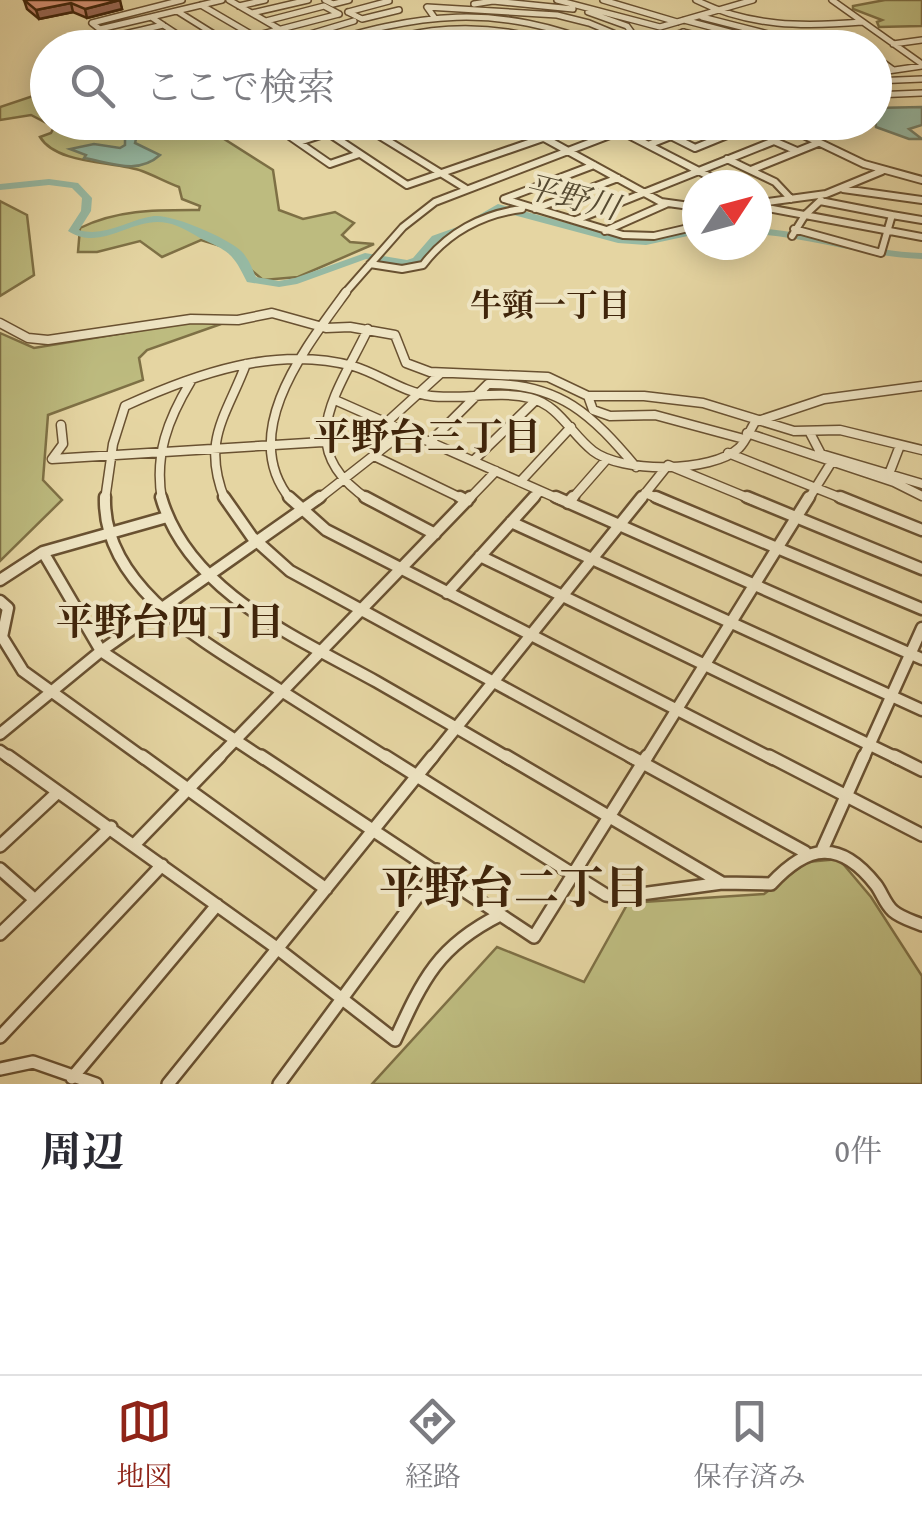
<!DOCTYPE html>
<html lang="ja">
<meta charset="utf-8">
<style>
body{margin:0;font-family:"Gentium Book Plus","Noto Serif JP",serif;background:#f7f7f7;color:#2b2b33}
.compass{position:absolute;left:682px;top:170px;width:90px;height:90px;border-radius:50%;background:#fff;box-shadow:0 5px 25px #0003;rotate:54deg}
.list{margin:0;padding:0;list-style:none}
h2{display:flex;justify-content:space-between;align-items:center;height:130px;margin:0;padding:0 40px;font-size:42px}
h2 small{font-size:32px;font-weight:400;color:#7c7c81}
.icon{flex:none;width:55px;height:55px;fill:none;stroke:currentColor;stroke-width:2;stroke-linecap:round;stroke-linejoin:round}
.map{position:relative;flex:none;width:922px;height:1084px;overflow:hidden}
.search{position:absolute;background:#fff;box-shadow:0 5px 25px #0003;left:30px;right:30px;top:30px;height:110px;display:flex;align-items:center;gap:25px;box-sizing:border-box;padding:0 35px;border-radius:55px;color:#7c7c81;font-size:38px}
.sheet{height:290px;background:#fff}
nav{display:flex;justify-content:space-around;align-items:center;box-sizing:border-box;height:140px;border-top:2px solid #e1e1e2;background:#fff;font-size:28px;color:#7c7c81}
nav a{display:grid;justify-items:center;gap:5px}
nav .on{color:#8f2418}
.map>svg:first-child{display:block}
.green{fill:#bdbb7f;stroke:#7e7045;stroke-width:2.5}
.water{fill:#96b9a3;stroke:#747e66;stroke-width:2.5}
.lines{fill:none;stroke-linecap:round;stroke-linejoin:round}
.river{fill:#96b9a3;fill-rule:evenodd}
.minor-far4-casing{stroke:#695131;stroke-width:8}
.minor-far3-casing{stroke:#695131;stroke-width:10}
.minor-far2-casing{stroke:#695131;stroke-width:11}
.minor-far1-casing{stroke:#695131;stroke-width:15}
.minor-casing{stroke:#695131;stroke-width:16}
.minor-far4{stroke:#eee4c3;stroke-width:5}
.minor-far3{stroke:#eee4c3;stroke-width:6}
.minor-far2{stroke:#eee4c3;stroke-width:8}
.minor-far1{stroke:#eee4c3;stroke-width:10}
.minor{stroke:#eee4c3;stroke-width:11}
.wall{fill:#bc8068;stroke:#40250b;stroke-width:2.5}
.shaded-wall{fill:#996855;stroke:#40250b;stroke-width:2.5}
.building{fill:#db9579;stroke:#40250b;stroke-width:2.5}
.labels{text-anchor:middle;stroke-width:8;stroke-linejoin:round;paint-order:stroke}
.far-water-label{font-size:32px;font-style:italic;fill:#564a31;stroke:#eee4c3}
.far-neighbourhood-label{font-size:32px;font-weight:bold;fill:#40250b;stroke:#eee4c3}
.neighbourhood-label{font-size:38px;font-weight:bold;fill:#40250b;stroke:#eee4c3}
.near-neighbourhood-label{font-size:45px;font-weight:bold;fill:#40250b;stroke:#eee4c3}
</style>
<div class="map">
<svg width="922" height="1084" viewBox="0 0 922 1084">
<rect width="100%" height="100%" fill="#e5d5a2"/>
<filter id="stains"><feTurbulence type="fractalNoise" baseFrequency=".002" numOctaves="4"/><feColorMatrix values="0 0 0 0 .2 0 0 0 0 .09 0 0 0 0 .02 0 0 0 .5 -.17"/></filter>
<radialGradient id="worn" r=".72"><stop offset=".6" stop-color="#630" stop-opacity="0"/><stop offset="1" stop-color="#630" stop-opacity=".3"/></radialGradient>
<!-- green -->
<path class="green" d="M885 0H922V26L879 27 877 22 882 20 853 9V6Z
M36 95 47 96 48 122 184 123 213 132 273 170 279 210 303 219 335 212 354 223 342 235 350 242 374 244 298 277 263 280 224 247 201 240 162 257 140 241 97 252H78L80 228C118 209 158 210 199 210L200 206 182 199 179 187C166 182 153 175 142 171 115 161 57 165 40 137L51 133 54 127 31 115 0 120V107Z
M0 201 27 215 34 275 0 296Z
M196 321 221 324 147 350 139 358 143 380 48 415 43 480 62 500 0 561V333L34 348Z
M839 859 871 897 922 976V1084H372L497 947 584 982 628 903 764 894 807 862Z"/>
<!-- water -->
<path class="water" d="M922 107V125L909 129 922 139H909L876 127 875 108Z
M125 135 136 139 135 143 160 155C138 175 112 163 84 158L86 155 70 149 94 144 120 148 125 145Z"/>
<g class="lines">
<!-- river -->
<path class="river" d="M49 179 78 183 92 198 91 211 79 230C105 238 129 219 154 216 173 214 227 238 240 250 248 257 252 268 256 277L279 281 295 278 365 253 407 260 413 258 432 236 460 226 498 204 618 237 646 239 697 228V234L646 245 618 243 499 211 468 230 440 240 421 263 407 266 366 259 297 284 279 287 247 282C234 256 231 252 204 240 192 234 180 225 167 223 132 216 102 253 68 231L81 211 82 198 72 188 49 185 0 190V184Z
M757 228C813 232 866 251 922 253V259C866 257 813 238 757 234Z"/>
<!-- minor-far4 casing -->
<g class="minor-far4-casing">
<path id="minor-far4" d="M229 0 312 48
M325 0 333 4 349 0
M557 0 660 27 753 0
M603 0 677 22
M696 0C749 27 804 27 862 22
M832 0 922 64
M474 4 493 1 573 9
M201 5 254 36
M239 6 265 0
M177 11 233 46
M348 12 362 19 399 10
M348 12 389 1
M588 12 627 26 635 37 632 38
M252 13 308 0
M434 17 427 7 557 15 589 23 649 48
M702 17 772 35 735 48
M684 20 756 39
M266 21 324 6 339 14
M100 29 151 17
M683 32 739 46
M684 32 661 39 715 48
M111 37 142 30
M398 37C455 23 512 27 567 48
M151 40 123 47 92 23 182 0
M893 44 922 40
M415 46 461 33
M162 48 142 30 163 25
M198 48 151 17 222 0
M230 48 262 34 339 14
M263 48 354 21
M306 48C421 13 492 1 608 48
M360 48 388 40 403 48
M457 48 499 35
M507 48 538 38
M762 48 829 38 864 48
M874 56 892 69
M874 73 922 66
M874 81 922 79
M874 95 922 93
M230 122 245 131
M269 122 282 131
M311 122 325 131
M357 122 372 131
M514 122 530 131
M734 122 745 128 738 131
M776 122 795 131
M566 129 586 122
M270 131 279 129
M334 131 362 122
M621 131 645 122
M685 131 708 122"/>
</g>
<!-- minor-far3 casing -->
<g class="minor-far3-casing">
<path id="minor-far3" d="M241 128 252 135 279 129
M278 128 330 164 359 154
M321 128 407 185 543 138
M367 128 465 188
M526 128 661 202 697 207
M789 128 864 164 922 180
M621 131 726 185
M671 136 695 148 744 128
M299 142 342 128
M648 145 691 128
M727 159 775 182 791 199
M751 170 818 143
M843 189 922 200
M504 199 623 235 654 236 697 226
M504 199 594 165
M760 203 826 194 882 171
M757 206 922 237
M535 209 618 178
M892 215 922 220
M576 220 774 141 797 151
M794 229 881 253 892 215 820 201
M605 231 666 204
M792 236 805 215 821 200
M370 264 402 269 423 265C447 233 482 214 522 209
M344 294 403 227 435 202 628 128"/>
</g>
<!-- minor-far2 casing -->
<g class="minor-far2-casing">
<path id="minor-far2" d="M0 323 28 338 48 340 191 319 238 320 272 313 326 328 350 327 395 335 406 363 430 372 548 377 588 396H644L703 403 794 431 840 430 922 450
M368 329C337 394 291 448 369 500
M588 396 593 410 610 416 655 415 744 439
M335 400 561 500
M386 423 441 373
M61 425 63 444 52 459 323 442
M809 431 821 454 922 484
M747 433 894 482 922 496
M430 442 488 384C560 383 592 415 636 467
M728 453 846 500
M374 456 465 500
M473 461 536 400
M889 474 899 448
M520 482 571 427
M645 493 662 500
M105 500 113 444 125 406C195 374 276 345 353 366 380 374 402 392 431 396 463 400 498 390 530 398 559 405 571 434 593 451 621 473 712 473 739 448 746 441 750 430 755 422L824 399 922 386
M162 500C154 455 168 419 191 381
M225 500C201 440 226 417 246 364
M291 500C236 434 306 347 346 292
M317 500 405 431
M468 500 496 471
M532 500 540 491
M571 500 606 460
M640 500 668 465 753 500
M808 500 831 463"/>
</g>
<!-- minor-far1 casing -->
<g class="minor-far1-casing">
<path id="minor-far1" d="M105 497C102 587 207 644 272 685 311 710 350 734 389 759
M161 497C188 592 298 638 377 682 422 708 466 733 510 759
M224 497 252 537 290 571 635 759
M289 497 326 530 773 759
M365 497 435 534
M460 497 467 501
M556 497 922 659
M656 497 922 609
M747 497 922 569
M840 497 922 530
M568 503 573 497
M511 522 922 710
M43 552 101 651 264 759
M480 556 899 759
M0 580 43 552 167 517
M447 593 534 497
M0 601 8 608 2 637 23 671 145 759
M0 734 101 651 320 497
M0 751 11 759
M217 759 470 497
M431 759 642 497
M646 759 809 497
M863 759 922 628"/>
</g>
<!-- minor casing -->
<g class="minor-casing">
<path id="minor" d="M8 756 278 949 395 1040C423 979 438 946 500 915
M142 756 326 889
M261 756 534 937 647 756
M385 756 606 895 619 897 722 883 771 884C808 844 840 839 876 885 882 893 885 904 893 911 901 918 913 921 922 925
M506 756 722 883
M630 756 805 852
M769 756 922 835
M894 756 922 770
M134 845 220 756
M0 846 58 792
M823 848 864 756
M0 869 34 899
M0 934 111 827
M0 1037 162 865
M0 1069 33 1062 96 1084
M72 1078 217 905
M168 1084 433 756
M279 1084 437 870"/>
</g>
<!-- minor-far4 -->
<use href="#minor-far4" class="minor-far4"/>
<!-- minor-far3 -->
<use href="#minor-far3" class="minor-far3"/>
<!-- minor-far2 -->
<use href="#minor-far2" class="minor-far2"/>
<!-- minor-far1 -->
<use href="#minor-far1" class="minor-far1"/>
<!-- minor -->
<use href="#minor" class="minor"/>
</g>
<!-- wall -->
<path class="wall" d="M24 0H119L122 9 87 18 73 12 39 19 27 9Z"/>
<!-- shaded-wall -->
<path class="shaded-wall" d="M120 0 122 9 87 18 85 9Z
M71 3 73 12 39 19 36 10Z"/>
<!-- building -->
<path class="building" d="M24 0H120L85 9 71 3 36 10Z"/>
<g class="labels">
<!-- far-water labels -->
<g class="far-water-label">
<text transform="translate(572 197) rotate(14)" y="11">平野川</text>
</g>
<!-- far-neighbourhood labels -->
<g class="far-neighbourhood-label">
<text x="550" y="316">牛頸一丁目</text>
</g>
<!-- neighbourhood labels -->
<g class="neighbourhood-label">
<text x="427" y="450">平野台三丁目</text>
<text x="170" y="635">平野台四丁目</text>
</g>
<!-- near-neighbourhood labels -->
<g class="near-neighbourhood-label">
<text x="514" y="903">平野台二丁目</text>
</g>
</g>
<rect width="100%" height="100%" filter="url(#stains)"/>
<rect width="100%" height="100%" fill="url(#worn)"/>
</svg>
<svg class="compass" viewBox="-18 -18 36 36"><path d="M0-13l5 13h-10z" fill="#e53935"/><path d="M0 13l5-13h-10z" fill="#7c7c81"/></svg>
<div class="search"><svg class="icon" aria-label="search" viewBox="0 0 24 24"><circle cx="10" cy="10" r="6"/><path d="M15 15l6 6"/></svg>ここで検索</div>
</div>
<section class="sheet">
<h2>周辺<small>0件</small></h2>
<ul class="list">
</ul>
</section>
<nav>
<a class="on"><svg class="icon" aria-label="map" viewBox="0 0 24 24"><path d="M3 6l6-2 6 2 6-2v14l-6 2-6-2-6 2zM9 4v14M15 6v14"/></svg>地図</a>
<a><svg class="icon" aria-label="directions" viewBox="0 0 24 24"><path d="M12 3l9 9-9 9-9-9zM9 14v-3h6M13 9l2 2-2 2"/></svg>経路</a>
<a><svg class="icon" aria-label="saved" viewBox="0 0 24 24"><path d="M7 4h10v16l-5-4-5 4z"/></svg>保存済み</a>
</nav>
